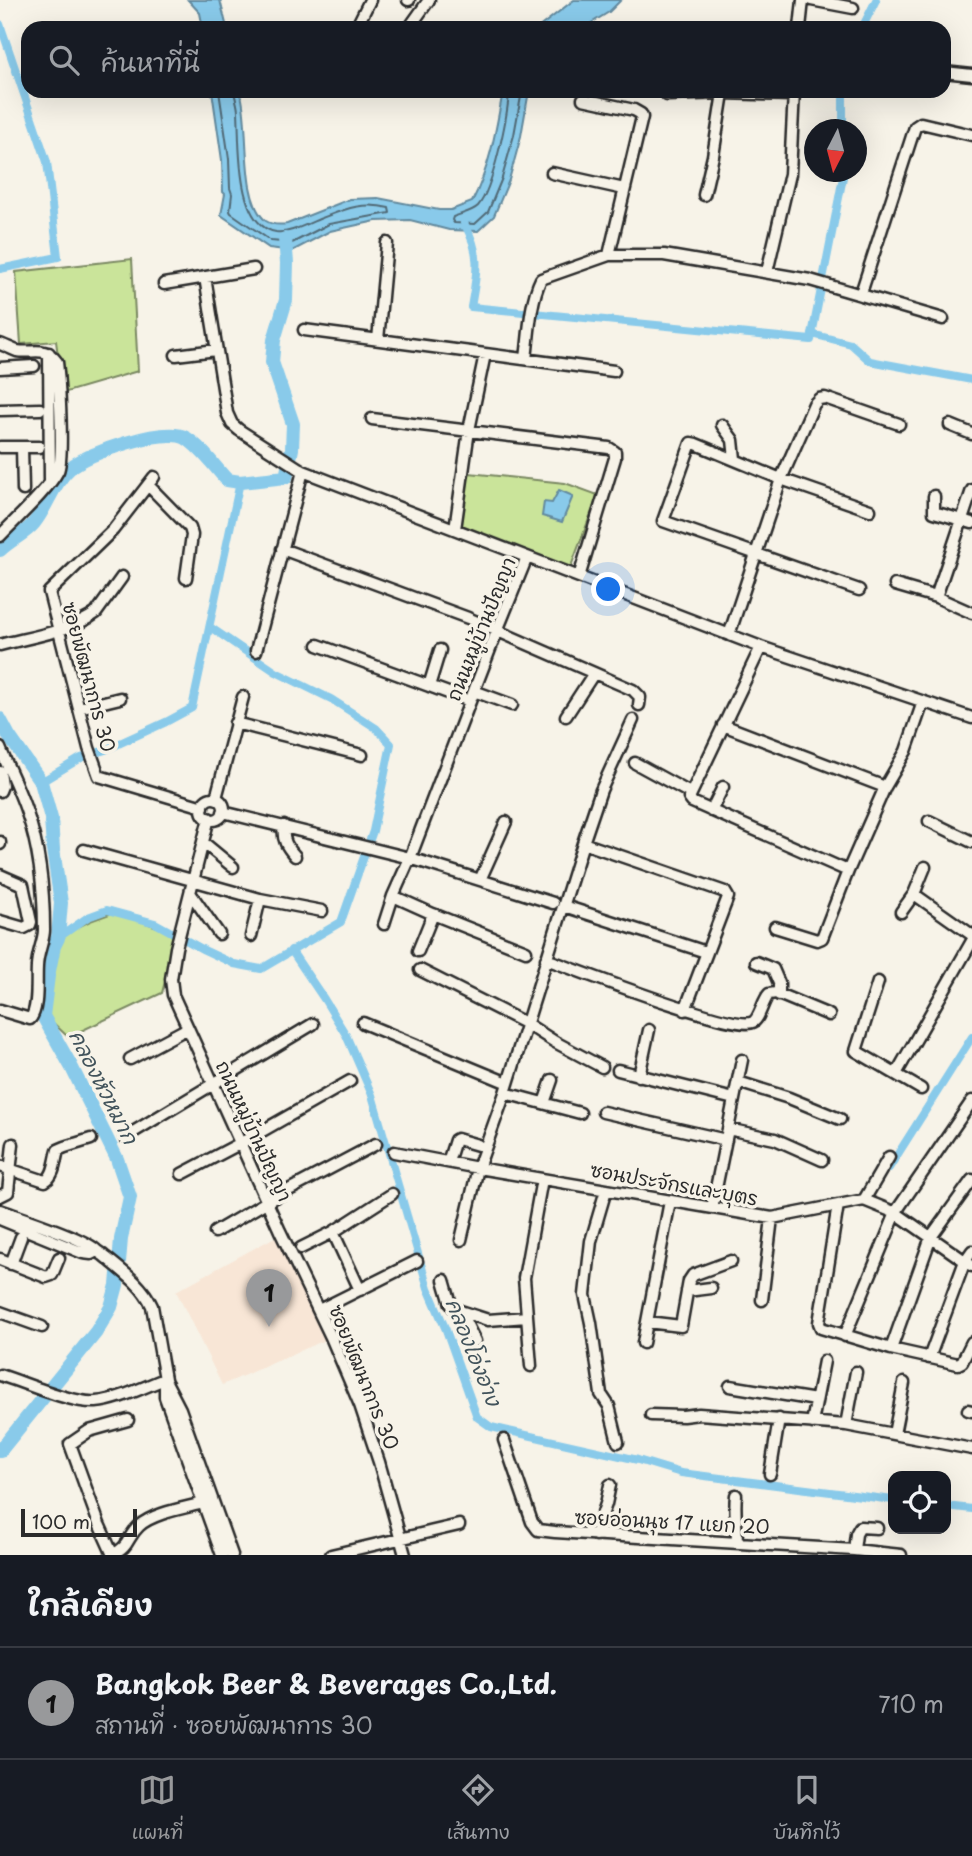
<!DOCTYPE html>
<html lang="th">
<meta charset="utf-8">
<style>
body{margin:0;font-family:"Playpen Sans","Playpen Sans Thai",sans-serif;background:#242831;color:#f1f3f6}
.controls{position:absolute;right:21px;bottom:21px;display:grid;overflow:hidden;border-radius:14px;box-shadow:0 7px 28px #0002}
.controls button{width:63px;height:63px;display:grid;place-items:center;padding:0;border:0;border-bottom:2px solid #363941;background:#171b24;color:#f1f3f6;font:35px sans-serif}
.compass{position:absolute;left:804px;top:119px;width:63px;height:63px;border-radius:50%;background:#171b24;box-shadow:0 7px 28px #0002;rotate:186deg}
.scale{position:absolute;left:21px;bottom:18px;width:116px;box-sizing:border-box;padding-left:7px;border:4px solid #2b2b2b;border-top:0;font-size:19px;line-height:24px;white-space:nowrap;color:#2b2b2b;-webkit-text-stroke:5px #f7f3e8;paint-order:stroke}
.you{position:absolute;left:609px;top:590px;width:24px;height:24px;margin:-18px;border:5px solid #fff;border-radius:50%;background:#1a73e8;box-shadow:0 0 0 10px #1a73e833}
.badge{display:grid;place-items:center;width:46px;height:46px;border-radius:50%;background:#98999b;color:#111;font-size:23px;font-weight:700}
.pin{position:absolute;translate:-50% -58px;filter:drop-shadow(0 2px 4px #0008)}
.pin::after{content:'';position:absolute;top:37px;width:24px;height:21px;background:inherit;clip-path:polygon(0 0,100% 0,50% 100%)}
.list{margin:0;padding:0;list-style:none}
h2{display:flex;justify-content:space-between;align-items:center;height:91px;margin:0;padding:0 28px;font-size:30px}
h2 small{font-size:23px;font-weight:400;color:#9ea1a6}
.list li{display:grid;grid-template-columns:46px 1fr auto;gap:21px;align-items:center;box-sizing:border-box;height:112px;padding:0 28px;border-top:2px solid #363941}
.list b{display:block;font-size:26px;white-space:nowrap}
.list p{margin:0;font-size:23px;white-space:nowrap;color:#9ea1a6}
.list em{font-size:23px;font-style:normal;color:#9ea1a6}
.icon{flex:none;width:38px;height:38px;fill:none;stroke:currentColor;stroke-width:2;stroke-linecap:round;stroke-linejoin:round}
.map{position:relative;flex:none;width:972px;height:1555px;overflow:hidden}
.search{position:absolute;background:#171b24;box-shadow:0 7px 28px #0002;left:21px;right:21px;top:21px;height:77px;display:flex;align-items:center;gap:18px;box-sizing:border-box;padding:0 24px;border-radius:21px;color:#9ea1a6;font-size:26px}
.sheet{height:203px;background:#171b24}
nav{display:flex;justify-content:space-around;align-items:center;box-sizing:border-box;height:98px;border-top:2px solid #363941;background:#171b24;font-size:19px;color:#9ea1a6}
nav a{display:grid;justify-items:center;gap:4px}
nav .on{color:#98999b}
.map>svg:first-child{display:block}
.built{fill:#f8e6d6}
.green{fill:#cae49a;stroke:#7a8862;stroke-width:2}
.water{fill:#89caea;stroke:#638a9e;stroke-width:2}
.lines{fill:none;stroke-linecap:round;stroke-linejoin:round}
.shore{stroke:#516b77;stroke-width:2}
.canal{stroke:#89caea;stroke-width:8}
.river{stroke:#89caea;stroke-width:14}
.minor-casing{stroke:#2b2b2b;stroke-width:15}
.minor{stroke:#f7f3e8;stroke-width:10}
.labels{text-anchor:middle;stroke-width:7;stroke-linejoin:round;paint-order:stroke}
.street-label{font-size:19px;fill:#2b2b2b;stroke:#f7f3e8}
.water-label{font-size:21px;font-style:italic;fill:#42535b;stroke:#f7f3e8}
</style>
<div class="map">
<svg width="972" height="1555" viewBox="0 0 972 1555">
<rect width="100%" height="100%" fill="#f7f3e8"/>
<filter id="ink" filterUnits="userSpaceOnUse"><feTurbulence type="fractalNoise" baseFrequency=".0143" numOctaves="2"/><feDisplacementMap in="SourceGraphic" scale="14" xChannelSelector="R" yChannelSelector="G"/><feConvolveMatrix kernelMatrix="1 2 1 2 8 2 1 2 1" color-interpolation-filters="sRGB"/></filter>
<g filter="url(#ink)">
<!-- built -->
<path class="built" d="M275 1237 325 1340 222 1385 176 1291Z"/>
<!-- green -->
<path class="green" d="M132 259 138 371 63 393 56 341 21 344 16 272Z
M469 473 565 483 598 495 570 569 461 527Z
M115 912 177 934 162 993 68 1037 47 1017 48 976 62 935 90 921Z"/>
<!-- water -->
<path class="water" d="M188 0H220L227 28H203L200 13Z
M574 0H621L609 12 583 28H538Z
M212 91H240C251 124 239 199 266 221 272 225 280 225 287 224L350 199 378 198 439 210H451L472 202C490 167 496 130 503 91H529L521 136 509 180 494 216 478 231 449 230 410 220 376 221 330 231 294 250H285L269 248 221 215 225 194 223 192 222 160Z
M559 490 573 496 562 522 542 516 544 502 552 503Z"/>
<g class="lines">
<!-- shore -->
<path class="shore" d="M219 91 229 159 230 188 232 194 230 211 231 213 271 241 292 243 329 224 390 213 389 208C363 201 345 209 322 218 308 223 290 234 276 232 235 225 240 143 238 112 238 105 235 98 234 91
M509 91C508 115 493 189 478 206 472 212 460 214 453 217L452 220 454 223 475 224 488 212 502 178 514 135 522 91"/>
<!-- canal -->
<path class="canal" d="M0 24 47 162 58 257 0 269
M862 28 876 0
M843 130V91
M464 223C482 254 477 273 471 307L811 340 844 172
M812 334 851 344 870 361 972 380
M41 782 81 758 105 750 166 722 192 708 240 482
M58 938 88 917 107 910 155 923 204 950 234 964 261 969 341 922 373 831 391 744 376 728 331 699 276 672 210 627
M291 950 324 999 346 1035 372 1095 428 1288 446 1330 477 1417 491 1427 638 1460 681 1473 893 1500
M889 1168 972 1037
M946 1506 972 1509"/>
<!-- river -->
<path class="river" d="M0 550C10 540 25 534 34 523 47 507 53 483 69 469 86 453 165 426 186 438 202 448 214 466 227 480L240 482 286 477 292 449 293 424 272 362 274 340 286 300 287 263 285 239
M0 719 9 736 41 782 51 818 53 849 61 903 58 938 54 946 48 976 43 1016 71 1066 117 1159 130 1197 121 1239 117 1285 111 1307 96 1332 0 1451"/>
<!-- minor casing -->
<g class="minor-casing">
<path id="minor" d="M408 0H409
M811 0 853 8
M360 28 358 24 370 0
M409 28 429 0
M800 28 803 0
M944 72 972 75
M667 95 723 93 794 95
M583 99 634 110 641 114 642 117 609 255
M552 173 624 189
M704 195 713 156 723 93
M767 272 790 174 794 91
M205 277 227 413 232 424 239 430 303 471 527 557
M164 284 254 269
M861 293 915 127 921 123 972 135
M304 330 614 371
M378 340 387 243
M0 344C6 346 12 349 17 351 34 354 45 345 57 362 59 379 64 458 58 471 48 490 16 519 0 536
M49 353 50 482
M176 355 216 350
M526 359C529 335 530 301 541 279L609 255H664L810 280 943 319
M0 368 34 366
M0 410 40 409
M372 419 609 448 615 452V458L579 577
M722 425 733 440 735 459
M950 425 972 434
M0 447H39
M22 447 23 490
M154 477 113 530 49 592 89 748 99 776 203 807
M148 485 190 528 192 535 186 578
M934 496V512L972 523
M455 529 469 430 485 354
M282 549 468 618 633 690 640 697 639 705
M895 585 936 597 972 613
M859 590 663 521 691 443 696 444 781 479 870 510
M936 597 972 490
M729 635 781 479 814 404 819 399 825 398 899 424
M0 645C30 637 72 631 96 613L122 577
M318 645 470 701
M761 647 689 798 692 802 848 871
M256 651 303 471
M429 686 440 650
M474 691 512 705
M79 708 120 698
M566 716 594 673
M235 723 362 755
M723 725 885 787
M0 748C9 770 20 791 27 813 40 850 44 891 44 930 44 941 37 953 37 967 36 981 39 1009 30 1019L0 1010
M635 763 690 793
M0 772 2 786 0 791
M216 798 243 697
M202 809a11 11 0 1 1 22 0a11 11 0 1 1-22 0Z
M711 811 723 787
M223 812 410 858 497 631 527 557 761 647 972 718
M209 818 176 948 171 979 173 995 280 1231 331 1337 360 1405 379 1462 405 1555
M929 821 972 842
M284 826C282 840 287 847 295 856
M0 842V844
M204 843 233 867
M583 843 725 892 728 897 685 1010
M84 850 260 899 322 911
M0 875 23 885 31 922 30 925 24 928 0 921
M480 880 506 822
M191 894 219 934
M914 894 925 867
M393 896 433 914 526 951
M564 906 706 952
M901 912 914 894 972 935
M384 924 393 896 410 858 553 903
M775 927 817 940 822 938 848 871 885 787 906 751 923 702
M251 936 260 899
M418 951 433 914
M546 959C574 969 735 1032 753 1022 760 1018 763 1000 769 994L776 993 829 1015
M756 962 773 969 779 983V995
M420 970 527 1024 555 1042 602 1067
M878 982 856 1051 921 1089
M363 1023 508 1083
M130 1059 188 1028
M618 1070 734 1099
M896 1074 972 941
M639 1076 649 1030
M738 1082 789 1098 840 1119
M505 1093 580 1113
M544 1103 552 1080
M603 1112 726 1140
M728 1129 775 1139 822 1160
M125 1137 313 1024
M394 1152 478 1168 772 1218 864 1200 896 1213 972 1266
M448 1162 455 1140 457 1139 478 1145
M0 1166 45 1181C55 1176 55 1160 58 1150L65 1147 91 1139
M182 1174 241 1143 350 1081
M606 1190 591 1241 585 1295 591 1323 601 1394 609 1406 618 1442
M0 1196 8 1192 13 1144
M864 1200 889 1157
M838 1205 819 1323 821 1328 891 1349 958 1364 962 1362 972 1342
M712 1208 742 1060
M0 1210C19 1217 87 1239 97 1251L91 1254 83 1253 0 1219
M895 1213 972 1101
M215 1232 268 1201 376 1144
M333 1232 360 1290
M461 1240 478 1168 505 1093 583 843 601 790 633 720
M301 1248 333 1232 392 1194
M97 1251 103 1255C121 1270 142 1284 152 1306L165 1379V1397L222 1555
M0 1259 46 1277 52 1275 59 1258
M11 1264 21 1237
M444 1280 451 1304 454 1308 460 1311 488 1320 527 1317
M687 1291 711 1288
M762 1300 772 1218
M319 1310 417 1261
M460 1311 475 1341
M0 1312 42 1327
M647 1322 681 1326 689 1281 693 1275 731 1261
M845 1336 896 1213
M643 1343 670 1201
M891 1349 931 1237 972 1180
M929 1358 965 1261 972 1251
M531 1366 524 1278 542 1179
M0 1375C23 1382 73 1404 96 1402 119 1400 143 1387 165 1379
M165 1380 180 1409 232 1555
M730 1386 816 1400
M968 1410 972 1411
M651 1415 683 1416 699 1414 846 1425 972 1449
M812 1423 824 1361
M846 1425 856 1372
M894 1434 904 1383
M504 1440 532 1522 538 1530 555 1532 854 1550 901 1555
M770 1474 779 1419
M736 1495C734 1511 737 1527 737 1543
M595 1535 606 1504 610 1485
M854 1550 856 1534 860 1527 877 1528
M112 1555C131 1546 126 1538 139 1526 153 1513 185 1508 203 1503
M113 1555 99 1524 70 1444 89 1431 128 1420
M331 1555 459 1525"/>
</g>
<!-- minor -->
<use href="#minor" class="minor"/>
</g>
</g>
<g class="labels">
<!-- street labels -->
<g class="street-label">
<text transform="translate(481 629) rotate(-68)" y="7">ถนนหมู่บ้านปัญญา</text>
<text transform="translate(89 677) rotate(75)" y="7">ซอยพัฒนาการ 30</text>
<text transform="translate(254 1131) rotate(65)" y="7">ถนนหมู่บ้านปัญญา</text>
<text transform="translate(674 1184) rotate(10)" y="7">ซอนประจักรและบุตร</text>
<text transform="translate(364 1377) rotate(68)" y="7">ซอยพัฒนาการ 30</text>
<text transform="translate(672 1522) rotate(3)" y="7">ซอยอ่อนนุช 17 แยก 20</text>
</g>
<!-- water labels -->
<g class="water-label">
<text transform="translate(103 1087) rotate(63)" y="7">คลองหัวหมาก</text>
<text transform="translate(473 1352) rotate(68)" y="7">คลองโอ่งอ่าง</text>
</g>
</g>
</svg>
<div class="controls">
<button><svg class="icon" aria-label="locate" viewBox="0 0 24 24"><circle cx="12" cy="12" r="6"/><path d="M12 2v4M12 18v4M2 12h4M18 12h4"/></svg></button>
</div>
<svg class="compass" viewBox="-18 -18 36 36"><path d="M0-13l5 13h-10z" fill="#e53935"/><path d="M0 13l5-13h-10z" fill="#9ea1a6"/></svg>
<div class="scale">100 m</div>
<div class="you"></div>
<div class="pin badge" style="left:269px;top:1327px">1</div>
<div class="search"><svg class="icon" aria-label="search" viewBox="0 0 24 24"><circle cx="10" cy="10" r="6"/><path d="M15 15l6 6"/></svg>ค้นหาที่นี่</div>
</div>
<section class="sheet">
<h2>ใกล้เคียง<small></small></h2>
<ul class="list">
<li><span class="badge">1</span><div><b>Bangkok Beer &amp; Beverages Co.,Ltd.</b><p>สถานที่ · ซอยพัฒนาการ 30</p></div><em>710 m</em></li>
</ul>
</section>
<nav>
<a class="on"><svg class="icon" aria-label="map" viewBox="0 0 24 24"><path d="M3 6l6-2 6 2 6-2v14l-6 2-6-2-6 2zM9 4v14M15 6v14"/></svg>แผนที่</a>
<a><svg class="icon" aria-label="directions" viewBox="0 0 24 24"><path d="M12 3l9 9-9 9-9-9zM9 14v-3h6M13 9l2 2-2 2"/></svg>เส้นทาง</a>
<a><svg class="icon" aria-label="saved" viewBox="0 0 24 24"><path d="M7 4h10v16l-5-4-5 4z"/></svg>บันทึกไว้</a>
</nav>
